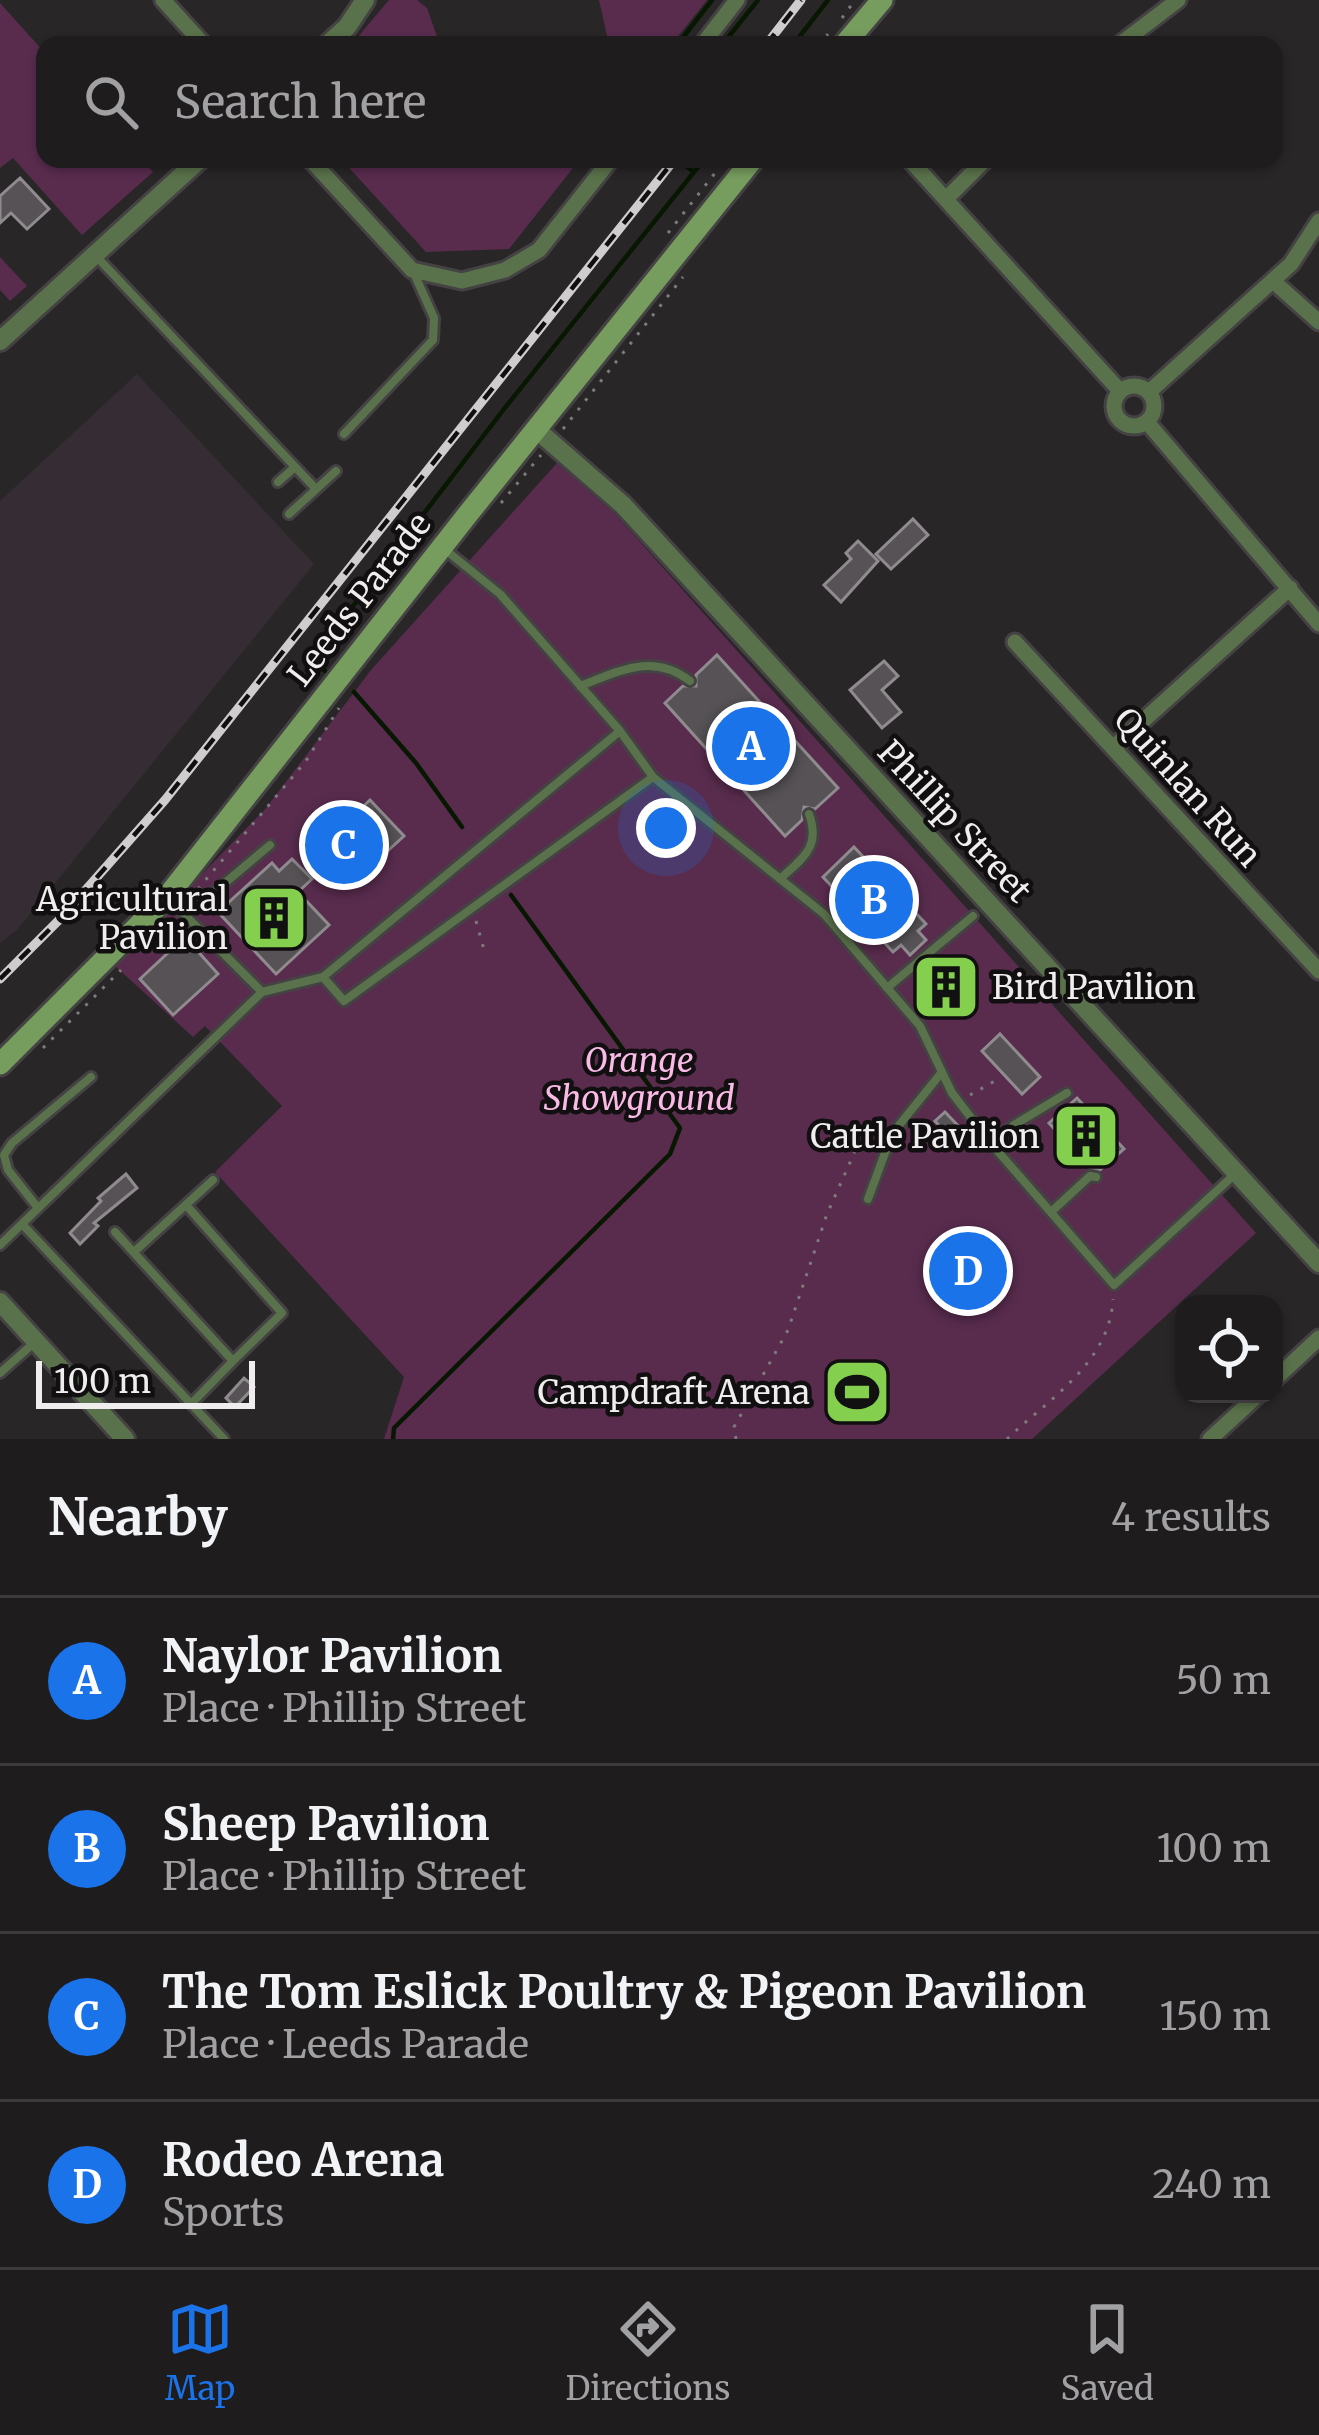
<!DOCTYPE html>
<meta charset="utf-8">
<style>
body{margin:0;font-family:Merriweather,serif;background:#272527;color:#f1f3f6}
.controls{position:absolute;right:36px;bottom:36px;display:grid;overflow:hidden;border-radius:24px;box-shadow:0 3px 9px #0004}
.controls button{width:108px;height:108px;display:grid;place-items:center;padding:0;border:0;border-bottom:3px solid #3c3a3c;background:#1f1c1e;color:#f1f3f6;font:60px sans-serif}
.scale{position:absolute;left:36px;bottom:30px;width:219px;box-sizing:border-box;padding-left:12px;border:6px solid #efedee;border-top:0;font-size:33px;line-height:42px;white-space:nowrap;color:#efedee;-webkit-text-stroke:9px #110f10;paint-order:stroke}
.you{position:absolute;left:666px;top:828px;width:42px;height:42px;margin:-30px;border:9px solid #fff;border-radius:50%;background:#1a73e8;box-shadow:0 0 0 18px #1a73e833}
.badge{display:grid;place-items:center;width:78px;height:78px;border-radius:50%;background:#1a73e8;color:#fff;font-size:39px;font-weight:700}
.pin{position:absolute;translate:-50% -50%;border:6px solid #fff;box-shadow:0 3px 12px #0006}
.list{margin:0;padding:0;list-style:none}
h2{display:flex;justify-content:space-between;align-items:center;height:156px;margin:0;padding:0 48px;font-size:51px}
h2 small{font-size:39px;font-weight:400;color:#a1a1a4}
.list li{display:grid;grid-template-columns:78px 1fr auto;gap:36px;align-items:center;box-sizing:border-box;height:168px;padding:0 48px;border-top:3px solid #3c3a3c}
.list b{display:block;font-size:45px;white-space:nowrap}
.list p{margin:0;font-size:39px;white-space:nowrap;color:#a1a1a4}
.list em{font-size:39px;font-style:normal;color:#a1a1a4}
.icon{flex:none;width:66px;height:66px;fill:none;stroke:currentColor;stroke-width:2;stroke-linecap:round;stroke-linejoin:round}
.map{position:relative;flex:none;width:1319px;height:1439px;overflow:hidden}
.search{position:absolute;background:#1f1c1e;box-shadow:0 3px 9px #0004;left:36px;right:36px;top:36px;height:132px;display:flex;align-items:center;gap:30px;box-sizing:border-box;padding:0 42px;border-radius:24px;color:#a1a1a4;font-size:45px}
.sheet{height:828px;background:#1f1c1e}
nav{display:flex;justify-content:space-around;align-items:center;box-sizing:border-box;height:168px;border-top:3px solid #3c3a3c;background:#1f1c1e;font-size:33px;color:#a1a1a4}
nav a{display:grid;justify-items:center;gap:6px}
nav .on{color:#1a73e8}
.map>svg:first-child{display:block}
.built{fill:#352d33}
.green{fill:#592c4e}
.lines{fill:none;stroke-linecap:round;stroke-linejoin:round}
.stream{stroke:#081701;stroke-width:4.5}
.building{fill:#565255;stroke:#8f8b8e;stroke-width:3}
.service-casing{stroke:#454244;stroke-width:14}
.minor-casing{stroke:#454244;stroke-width:21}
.tertiary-casing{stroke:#454244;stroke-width:24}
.secondary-casing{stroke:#454244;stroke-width:27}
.path{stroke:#7e7b7d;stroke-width:3;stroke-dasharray:3 9;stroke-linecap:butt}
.service{stroke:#5a724b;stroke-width:8}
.minor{stroke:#5a724b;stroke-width:15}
.tertiary{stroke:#5a724b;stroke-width:18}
.secondary{stroke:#769c5e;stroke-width:21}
.rail-casing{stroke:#cfcdce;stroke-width:9}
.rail{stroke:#110f10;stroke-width:4.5;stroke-dasharray:14;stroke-linecap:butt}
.labels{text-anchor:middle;stroke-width:9;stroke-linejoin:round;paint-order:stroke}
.street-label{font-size:33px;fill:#efedee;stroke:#110f10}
.poi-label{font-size:33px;fill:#efedee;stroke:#110f10;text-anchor:end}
.park-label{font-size:33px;font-style:italic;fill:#f9bae6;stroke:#110f10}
</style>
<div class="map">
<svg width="1319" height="1439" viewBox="0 0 1319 1439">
<rect width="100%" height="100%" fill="#292628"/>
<!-- built -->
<path class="built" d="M137 374 314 564 17 930 0 943V501Z"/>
<!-- green -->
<path class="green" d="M389 0H417L427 8 440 45H351Z
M599 0H707L671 45H609Z
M0 3 45 53V159H140L153 172 82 235 13 158 0 168Z
M341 159H490L498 168 507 159H580L509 249 426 252Z
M0 257 27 286 10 301 0 290Z
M557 463 616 515 1256 1233 1032 1439H384L404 1377 215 1172 282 1106 205 1026 193 1037 114 965 266 808 371 670Z"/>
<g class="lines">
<!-- stream -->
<path class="stream" d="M677 45 712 0
M722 45 758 0
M793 45 828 0
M694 172 705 159
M325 671 309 656 327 640 504 409 694 172 682 163
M354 692 416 763 462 827
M393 1439 394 1428 670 1154 680 1128 511 895"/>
</g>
<!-- building -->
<path class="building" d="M20 178 49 209 27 229 11 213 0 223V196Z
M913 519 928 535 891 569 876 554Z
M858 541 878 561 841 602 824 585 851 559 846 553Z
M717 655 838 788 815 809 804 807 802 820 785 836 665 703 683 686H696V675Z
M884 661 898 676 882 690 901 712 882 728 850 690Z
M370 800 404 836 357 879 310 830 331 810 344 824Z
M854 847 926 924 918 931 926 940 910 955 901 945 893 952 823 877Z
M292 859 312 879 298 892 329 925 276 974 218 912 272 863 279 871Z
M185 937 218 974 173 1015 140 979Z
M946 956 976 989 945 1017 915 984Z
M1000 1034 1040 1077 1022 1094 982 1051Z
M1077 1098 1124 1149 1100 1170 1090 1168 1049 1123Z
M945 1112 965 1133 955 1142 935 1121Z
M126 1174 137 1188 94 1223 98 1226 80 1244 70 1233 101 1201 98 1198Z
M244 1378 254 1387 235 1407 226 1398Z"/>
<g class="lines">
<!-- service casing -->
<g class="service-casing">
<path id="service" d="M95 255 316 489
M344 434 433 340 434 318 413 271
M278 482 295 467
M289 514 336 471
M443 548 500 594 620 731 653 777 824 914 920 1026 952 1093 988 1140 1114 1285 1234 1175
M580 686C620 671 653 652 690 681
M780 879C803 858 821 847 809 814
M170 900 262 992
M186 916 270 845
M323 977 344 1001 653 777
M887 988 973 916
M991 1144 1014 1125 1067 1093
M868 1199 892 1134 942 1072
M186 1205 282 1313 233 1361
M38 1208 8 1170 4 1155 12 1143 91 1077
M1051 1212 1090 1176 1096 1177
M22 1224 224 1439
M115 1232 233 1361 192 1403
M0 1245 262 992 323 977 620 731
M134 1252 213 1180
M0 1373 35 1342"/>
</g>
<!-- minor casing -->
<g class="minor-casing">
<path id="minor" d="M163 0 204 45
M702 45 737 0
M1119 45 1178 0
M310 159 412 270 462 281 505 270 539 250 611 159
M909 159 1120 391
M947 198 986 159
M1273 281 1319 322
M1114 406a20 20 0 1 1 40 0a20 20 0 1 1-40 0Z
M1149 392 1291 264 1319 221
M1147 422 1319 624
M1015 642 1319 971
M1113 748 1290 588
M1274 1380 1319 1338
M1210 1439 1259 1394"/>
</g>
<!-- tertiary casing -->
<g class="tertiary-casing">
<path id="tertiary" d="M327 45 347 27 365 0
M0 341 200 159
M537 430 623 505 1319 1263
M0 1302 125 1439"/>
</g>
<!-- secondary casing -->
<g class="secondary-casing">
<path id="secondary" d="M844 45 882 0
M0 1064 167 897 468 514 753 159"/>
</g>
<!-- path -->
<path class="path" d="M842 18 855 0
M819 45 828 34
M769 167 776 159
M668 233 726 159
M563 429 683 277
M501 503 541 455
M198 889 306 761 339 708
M476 921 485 953
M43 1048 121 970
M970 1095 1000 1078
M736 1439 734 1427 788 1330 827 1214 860 1140 879 1132
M1007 1439C1049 1399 1110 1362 1113 1299"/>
<!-- service -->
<use href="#service" class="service"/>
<!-- minor -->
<use href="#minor" class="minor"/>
<!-- tertiary -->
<use href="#tertiary" class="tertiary"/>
<!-- secondary -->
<use href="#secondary" class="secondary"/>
<!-- rail casing -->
<g class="rail-casing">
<path id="rail" d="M766 45 801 0
M0 979 60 919 165 800 675 159"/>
</g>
<!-- rail -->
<use href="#rail" class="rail"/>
</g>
<!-- icons -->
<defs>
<g id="building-square" transform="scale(3.45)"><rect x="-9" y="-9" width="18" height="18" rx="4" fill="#84cf4d" stroke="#110f10"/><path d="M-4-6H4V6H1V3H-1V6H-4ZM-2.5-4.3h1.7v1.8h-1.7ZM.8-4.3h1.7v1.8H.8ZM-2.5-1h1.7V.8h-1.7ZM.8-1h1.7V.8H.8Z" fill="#111"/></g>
<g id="stadium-square" transform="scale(3.45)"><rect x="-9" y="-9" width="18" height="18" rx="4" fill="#84cf4d" stroke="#110f10"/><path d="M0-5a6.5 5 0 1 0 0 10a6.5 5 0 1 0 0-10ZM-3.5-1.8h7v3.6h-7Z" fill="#111"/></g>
</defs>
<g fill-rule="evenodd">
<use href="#building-square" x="274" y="918"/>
<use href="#building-square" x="946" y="987"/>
<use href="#building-square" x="1086" y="1136"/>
<use href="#stadium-square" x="857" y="1392"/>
</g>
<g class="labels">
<!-- street labels -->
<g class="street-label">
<text transform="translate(359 599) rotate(-52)" y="12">Leeds Parade</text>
<text transform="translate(1188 787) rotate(48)" y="12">Quinlan Run</text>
<text transform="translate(955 821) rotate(47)" y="12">Phillip Street</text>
</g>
<!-- poi labels -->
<g class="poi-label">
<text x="228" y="911">Agricultural<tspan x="228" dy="38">Pavilion</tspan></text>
<text x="992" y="999" text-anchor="start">Bird Pavilion</text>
<text x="1040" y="1148">Cattle Pavilion</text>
<text x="810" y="1404">Campdraft Arena</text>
</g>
<!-- park labels -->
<g class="park-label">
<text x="639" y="1072">Orange<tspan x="639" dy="38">Showground</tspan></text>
</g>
</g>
</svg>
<div class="controls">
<button><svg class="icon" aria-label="locate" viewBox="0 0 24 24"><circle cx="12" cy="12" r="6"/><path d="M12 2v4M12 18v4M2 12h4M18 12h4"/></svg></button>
</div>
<div class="scale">100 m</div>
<div class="you"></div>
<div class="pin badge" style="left:751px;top:746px">A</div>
<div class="pin badge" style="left:874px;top:900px">B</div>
<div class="pin badge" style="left:344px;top:845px">C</div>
<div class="pin badge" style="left:968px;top:1271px">D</div>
<div class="search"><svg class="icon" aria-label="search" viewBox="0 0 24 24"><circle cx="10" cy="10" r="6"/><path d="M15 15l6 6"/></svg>Search here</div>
</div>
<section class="sheet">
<h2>Nearby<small>4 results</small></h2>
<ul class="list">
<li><span class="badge">A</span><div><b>Naylor Pavilion</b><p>Place · Phillip Street</p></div><em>50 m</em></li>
<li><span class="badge">B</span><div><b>Sheep Pavilion</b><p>Place · Phillip Street</p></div><em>100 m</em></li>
<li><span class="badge">C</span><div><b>The Tom Eslick Poultry &amp; Pigeon Pavilion</b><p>Place · Leeds Parade</p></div><em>150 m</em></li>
<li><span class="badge">D</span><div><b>Rodeo Arena</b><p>Sports</p></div><em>240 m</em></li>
</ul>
</section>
<nav>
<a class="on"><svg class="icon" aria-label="map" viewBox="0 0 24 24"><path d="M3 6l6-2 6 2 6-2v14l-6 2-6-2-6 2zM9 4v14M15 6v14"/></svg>Map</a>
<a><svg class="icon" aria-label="directions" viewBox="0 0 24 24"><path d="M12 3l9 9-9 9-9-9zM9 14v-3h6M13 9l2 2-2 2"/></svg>Directions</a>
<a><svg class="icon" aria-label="saved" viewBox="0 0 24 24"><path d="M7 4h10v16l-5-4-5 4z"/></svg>Saved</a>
</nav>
